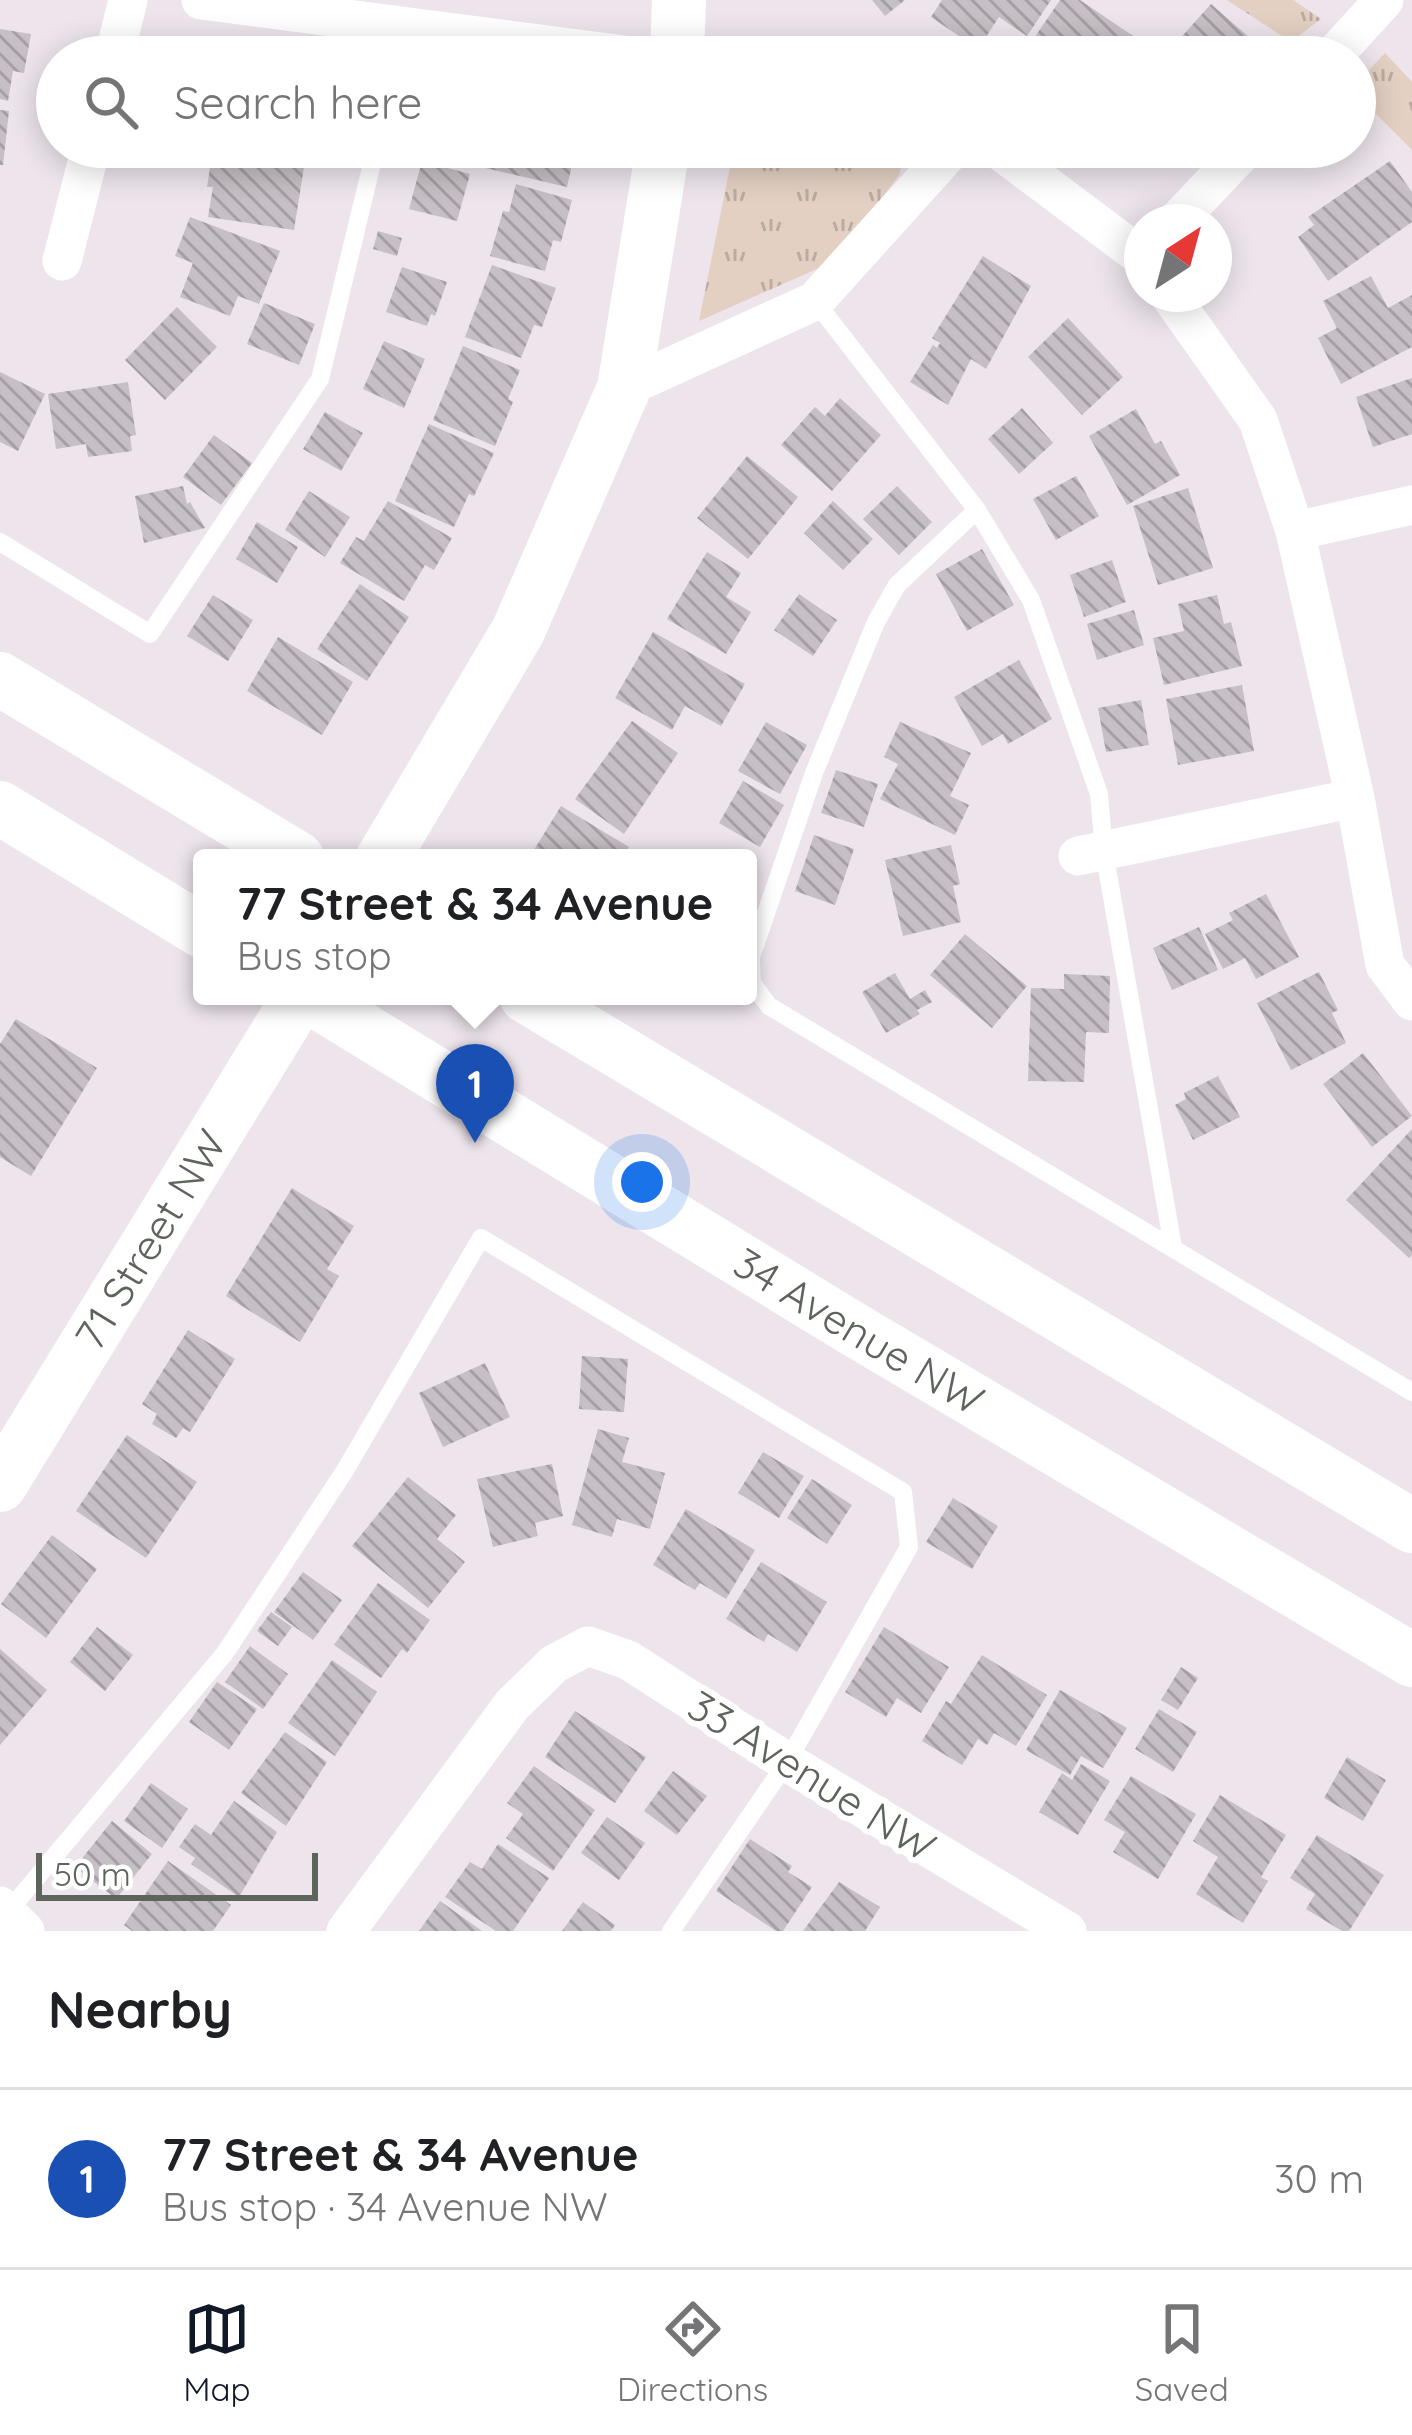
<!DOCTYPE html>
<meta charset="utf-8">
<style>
body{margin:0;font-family:Quicksand,sans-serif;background:#f6f6f6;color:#202124}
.compass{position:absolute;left:1124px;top:204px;width:108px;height:108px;border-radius:50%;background:#fff;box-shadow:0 6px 30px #0003;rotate:36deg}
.scale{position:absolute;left:36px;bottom:30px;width:282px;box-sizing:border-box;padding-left:12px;border:6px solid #5d645c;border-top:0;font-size:33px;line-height:42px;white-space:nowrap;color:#5d645c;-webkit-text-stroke:9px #fff;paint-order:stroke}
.you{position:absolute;left:642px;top:1182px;width:42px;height:42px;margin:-30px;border:9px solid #fff;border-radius:50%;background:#1a73e8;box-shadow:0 0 0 18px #1a73e833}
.badge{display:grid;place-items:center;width:78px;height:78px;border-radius:50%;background:#111827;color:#fff;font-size:39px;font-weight:700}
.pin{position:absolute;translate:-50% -99px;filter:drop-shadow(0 3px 6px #0008)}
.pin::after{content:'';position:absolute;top:63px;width:42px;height:36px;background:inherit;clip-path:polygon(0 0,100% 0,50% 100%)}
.popup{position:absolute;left:193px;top:849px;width:564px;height:156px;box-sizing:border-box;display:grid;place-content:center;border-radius:12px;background:#fff;filter:drop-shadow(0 3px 9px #0005);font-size:39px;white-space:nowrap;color:#757577}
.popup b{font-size:45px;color:#202124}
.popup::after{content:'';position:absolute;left:50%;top:100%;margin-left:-24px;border:24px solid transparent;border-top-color:#fff}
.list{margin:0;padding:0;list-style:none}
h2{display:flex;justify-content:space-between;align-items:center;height:156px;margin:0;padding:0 48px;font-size:51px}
h2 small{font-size:39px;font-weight:400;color:#757577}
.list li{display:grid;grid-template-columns:78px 1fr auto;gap:36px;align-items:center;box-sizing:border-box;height:180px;padding:0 48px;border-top:3px solid #e0e0e0}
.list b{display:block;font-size:45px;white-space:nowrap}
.list p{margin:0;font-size:39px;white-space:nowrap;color:#757577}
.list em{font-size:39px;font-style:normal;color:#757577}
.icon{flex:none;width:66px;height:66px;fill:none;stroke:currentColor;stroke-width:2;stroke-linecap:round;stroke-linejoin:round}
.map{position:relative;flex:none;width:1412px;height:1931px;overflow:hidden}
.search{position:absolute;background:#fff;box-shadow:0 6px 30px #0003;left:36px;right:36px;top:36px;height:132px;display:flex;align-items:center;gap:30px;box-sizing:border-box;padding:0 42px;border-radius:66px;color:#757577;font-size:45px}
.sheet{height:336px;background:#fff}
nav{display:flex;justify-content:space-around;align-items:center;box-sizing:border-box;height:168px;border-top:3px solid #e0e0e0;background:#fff;font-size:33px;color:#757577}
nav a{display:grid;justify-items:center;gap:6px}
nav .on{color:#111827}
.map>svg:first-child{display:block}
.park{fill:url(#park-tufts)}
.building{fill:url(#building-back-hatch)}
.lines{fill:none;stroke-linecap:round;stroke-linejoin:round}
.lane{stroke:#fff;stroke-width:18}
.street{stroke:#fff;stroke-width:39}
.secondary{stroke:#fff;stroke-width:54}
.labels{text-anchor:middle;stroke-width:12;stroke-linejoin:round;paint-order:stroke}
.street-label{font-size:42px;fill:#5d645c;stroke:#fff}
</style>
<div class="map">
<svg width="1412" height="1931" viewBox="0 0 1412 1931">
<defs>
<pattern id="park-tufts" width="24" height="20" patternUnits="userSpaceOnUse" patternTransform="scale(3)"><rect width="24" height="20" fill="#e3d0c3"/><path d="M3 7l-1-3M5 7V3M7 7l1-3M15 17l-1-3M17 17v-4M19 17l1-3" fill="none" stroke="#bbaca2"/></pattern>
<pattern id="building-back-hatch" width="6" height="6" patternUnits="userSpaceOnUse" patternTransform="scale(3)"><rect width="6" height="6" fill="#c6bfc5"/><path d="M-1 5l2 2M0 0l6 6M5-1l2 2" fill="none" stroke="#a49fa3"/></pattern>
</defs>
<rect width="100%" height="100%" fill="#ede4ec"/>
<!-- park -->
<path class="park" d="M1227 0H1293L1321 19 1291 42Z
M1385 53 1412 82V150L1355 93V85Z
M734 147H907L899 175 835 261 699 321Z"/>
<!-- building -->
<path class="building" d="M872 0H905L885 16Z
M942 0H1051L1027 36 999 17 978 49 931 17Z
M1060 0H1080L1136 38 1123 57H1050L1030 44Z
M1211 4 1250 38 1234 57H1155L1171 39 1176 43Z
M0 29 31 34 24 73 13 71 8 101 0 99Z
M0 110 9 111 3 165H0Z
M213 147H264L263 154 305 161 294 230 208 217 213 187H207Z
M424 147H477L472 168 422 157Z
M486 147H576L567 187 481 167Z
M422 161 470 174 457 221 409 209Z
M1390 161 1412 192V222L1328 281 1298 237 1314 225 1308 217Z
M516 184 572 200 561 242 553 240 545 271 490 256 503 211 509 212Z
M190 217 280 251 259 304 238 296 230 316 180 297 193 263 175 256Z
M378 231 402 238 397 256 373 249Z
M983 256 1031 286 986 369 971 359 948 405 910 382 933 345 937 348 940 343 932 338Z
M492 265 556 288 542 327 534 325 521 358 465 337Z
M402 267 447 282 435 316 431 314 427 326 386 312Z
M1371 276 1388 308 1412 295V347L1341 384 1318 338 1337 328 1323 301Z
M264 303 315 324 299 365 247 344Z
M177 307 217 347 165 400 125 360Z
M1068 318 1123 377 1082 415 1028 357Z
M384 341 425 359 404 408 363 389Z
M463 346 520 370 508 399 513 402 495 446 433 420Z
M0 372 45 394 18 451 0 442Z
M1412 378V434L1373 447 1356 397Z
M128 382 136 435 130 436 132 451 88 457 86 444 56 449 48 394Z
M840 398 881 435 832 491 781 445 815 407 825 416Z
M1022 408 1053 443 1019 474 988 439Z
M1136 409 1155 444 1161 441 1180 475 1127 505 1089 436Z
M325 412 363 433 341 471 303 449Z
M429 424 494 453 474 496 469 494 454 527 395 501Z
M214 435 252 463 221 505 183 477Z
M747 456 798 497 748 559 697 518Z
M1076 476 1099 516 1056 540 1033 499Z
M183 486 187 504 190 502 205 528 144 543 135 496Z
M897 486 932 522 899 555 863 519Z
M1188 488 1213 568 1158 585 1133 506Z
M309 491 350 517 325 557 285 530Z
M388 501 452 538 434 570 425 565 404 601 340 563 356 537 364 541Z
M833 501 873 539 843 570 804 533Z
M257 522 298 547 277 583 236 559Z
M982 549 1014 605 967 631 936 574Z
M707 552 741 573 726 597 751 612 726 654 667 619Z
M1112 560 1126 602 1084 617 1070 575Z
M360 584 409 617 367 681 317 649Z
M799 594 837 620 813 656 774 630Z
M213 595 253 620 228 661 187 636Z
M1217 595 1224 624 1231 622 1242 666 1164 685 1153 638 1184 631 1178 604Z
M1134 610 1144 645 1097 660 1087 624Z
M653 632 745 684 721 726 685 706 672 730 615 698Z
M278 637 353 682 322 735 247 691Z
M1019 660 1052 719 1008 744 1003 734 982 746 954 697Z
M1242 685 1254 751 1178 765 1166 699Z
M1141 700 1149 745 1106 752 1098 708Z
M632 721 678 753 624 834 575 799Z
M766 722 807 745 780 794 738 771Z
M900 722 971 753 950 796 969 805 955 835 880 799 898 764 884 757Z
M836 770 878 784 864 827 821 813Z
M743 781 784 805 760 847 719 823Z
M561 806 629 847 622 858H529Z
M814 835 854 849 835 905 795 891Z
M951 845 960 884 953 886 961 922 903 936 885 860Z
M1266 894 1299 957 1256 979 1245 958 1223 969 1205 934 1233 920 1229 913Z
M1199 927 1218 970 1172 990 1153 948Z
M965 934 1027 986 992 1028 930 975Z
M1319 972 1338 1010 1332 1013 1346 1043 1291 1070 1257 1003Z
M895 973 910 999 925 990 932 1002 917 1010 920 1014 886 1033 862 992Z
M1064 974 1110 976 1109 1033 1086 1032 1084 1082 1028 1081 1031 988 1064 989Z
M16 1019 97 1068 31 1176 0 1157V1044Z
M1363 1053 1412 1116 1372 1147 1323 1084Z
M1218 1076 1240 1117 1193 1140 1175 1105 1186 1099 1184 1093Z
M1412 1129V1255L1409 1258 1346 1200Z
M292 1188 354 1226 327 1269 339 1276 300 1342 226 1296Z
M188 1330 235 1359 190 1432 183 1428 176 1438 152 1424 157 1414 142 1404Z
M582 1356 628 1359 624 1412 579 1409Z
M485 1363 510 1417 443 1447 419 1393Z
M598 1429 629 1438 622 1462 665 1473 650 1529 617 1519 612 1537 572 1525Z
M127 1435 197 1482 146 1558 76 1511Z
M763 1452 804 1476 779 1518 738 1493Z
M552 1464 563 1516 535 1523 538 1536 493 1547 477 1479Z
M408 1477 456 1515 437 1539 465 1562 428 1608 352 1546Z
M812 1479 852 1505 827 1544 787 1518Z
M953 1498 998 1526 972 1569 926 1542Z
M686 1509 755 1550 726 1599 700 1583 695 1590 653 1565Z
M52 1535 97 1569 46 1638 1 1604Z
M761 1562 827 1602 797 1652 768 1634 764 1642 726 1619Z
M303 1572 342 1600 313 1640 274 1612Z
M378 1583 430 1620 407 1653 402 1649 381 1678 334 1645Z
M271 1612 292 1627 278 1646 257 1631Z
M97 1627 133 1655 105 1691 70 1662Z
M884 1627 949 1667 921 1713 897 1698 886 1717 845 1692Z
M250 1646 288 1674 263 1709 225 1682Z
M0 1649 47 1690 0 1745Z
M982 1655 1047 1695 1016 1746 994 1733 987 1745 978 1739 962 1765 922 1741 946 1701 951 1704Z
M332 1660 377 1692 335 1756 288 1723Z
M1181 1667 1198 1678 1178 1710 1161 1700Z
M217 1682 257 1709 229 1750 189 1722Z
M1060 1690 1127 1728 1103 1768 1081 1756 1070 1775 1026 1750Z
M1159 1709 1197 1732 1173 1772 1135 1749Z
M575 1711 646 1757 615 1803 545 1757Z
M285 1732 327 1762 286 1826 241 1793Z
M1347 1757 1386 1780 1363 1821 1324 1798Z
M1081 1764 1110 1781 1078 1835 1039 1812 1062 1773 1072 1780Z
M534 1766 595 1810 553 1871 506 1838 523 1814 507 1803Z
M673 1771 707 1796 677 1835 644 1811Z
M1131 1776 1196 1814 1158 1879 1113 1852 1125 1832 1104 1820Z
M151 1783 188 1809 162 1848 124 1821Z
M1220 1795 1286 1835 1261 1877 1268 1881 1243 1923 1196 1894 1218 1857 1193 1841Z
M234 1801 277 1832 239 1897 191 1864 195 1858 179 1847 195 1824 211 1835Z
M607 1817 645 1843 619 1880 581 1853Z
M112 1821 152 1854 116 1899 75 1867Z
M1317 1835 1384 1875 1349 1931H1342L1306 1909 1315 1894 1290 1878Z
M750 1839 792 1866 788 1872 812 1887 783 1931H776L716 1891Z
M498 1844 549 1878 513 1931H496L445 1897 470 1862 482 1869Z
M168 1861 231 1905 213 1931H132L124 1925Z
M839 1882 880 1907 865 1931H803Z
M440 1901 482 1931H419Z
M583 1902 615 1925 611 1931H562Z"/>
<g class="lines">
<!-- lane -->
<path class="lane" d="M398 57 406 26
M815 301 977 510 1031 600 1099 794 1104 851 1173 1247
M977 510 897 585 876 622 814 773 751 957 752 983 769 1006 1412 1392
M0 542 150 634 320 379 376 147
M6 1914 225 1653 344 1472 481 1238 903 1492 909 1547 787 1762 671 1931"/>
<!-- street -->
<path class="street" d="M201 0 640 57
M114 57 128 0
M1332 57 1384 0
M995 147 1142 257
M1176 222 1247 147
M62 261 91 147
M1169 294 1258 420 1295 531 1355 798 1385 965 1412 1001
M624 388 815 301 954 147
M1295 531 1412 505
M1078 856 1355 798
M0 1906 25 1931
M346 1931 512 1705 554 1664 588 1646 628 1660 787 1762 1067 1931"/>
<!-- secondary -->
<g class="secondary">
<path d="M677 57 679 0"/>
<path d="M0 679 297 858"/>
<path d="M0 808 202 931"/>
<path d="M383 858 518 631 624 388 663 147"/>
<path id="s1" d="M308 996 850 1327 1412 1660"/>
<path d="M526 996 1412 1526"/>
<path id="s2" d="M0 1485 300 996"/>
</g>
</g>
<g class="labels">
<!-- street labels -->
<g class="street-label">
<text dy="15" stroke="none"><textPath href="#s2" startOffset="288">71 Street NW</textPath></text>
<text dy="15" stroke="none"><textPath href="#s1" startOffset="645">34 Avenue NW</textPath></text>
<text transform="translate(812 1776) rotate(32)" y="15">33 Avenue NW</text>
</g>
</g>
</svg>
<svg class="compass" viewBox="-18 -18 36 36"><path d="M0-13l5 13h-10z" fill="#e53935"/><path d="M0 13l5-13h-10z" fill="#757577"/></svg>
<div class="scale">50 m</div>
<div class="you"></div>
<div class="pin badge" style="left:475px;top:1143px;background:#1a4fb4">1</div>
<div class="popup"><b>77 Street &amp; 34 Avenue</b>Bus stop</div>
<div class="search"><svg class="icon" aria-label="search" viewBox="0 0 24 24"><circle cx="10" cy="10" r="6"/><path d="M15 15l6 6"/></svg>Search here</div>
</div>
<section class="sheet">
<h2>Nearby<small></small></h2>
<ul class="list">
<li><span class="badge" style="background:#1a4fb4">1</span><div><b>77 Street &amp; 34 Avenue</b><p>Bus stop · 34 Avenue NW</p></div><em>30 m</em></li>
</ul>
</section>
<nav>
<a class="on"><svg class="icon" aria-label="map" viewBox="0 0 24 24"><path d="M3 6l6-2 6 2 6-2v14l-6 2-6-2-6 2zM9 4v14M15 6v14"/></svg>Map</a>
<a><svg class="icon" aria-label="directions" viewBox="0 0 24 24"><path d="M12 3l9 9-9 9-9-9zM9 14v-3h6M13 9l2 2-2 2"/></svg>Directions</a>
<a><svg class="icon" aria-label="saved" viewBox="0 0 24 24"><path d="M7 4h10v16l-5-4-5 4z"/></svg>Saved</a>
</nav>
